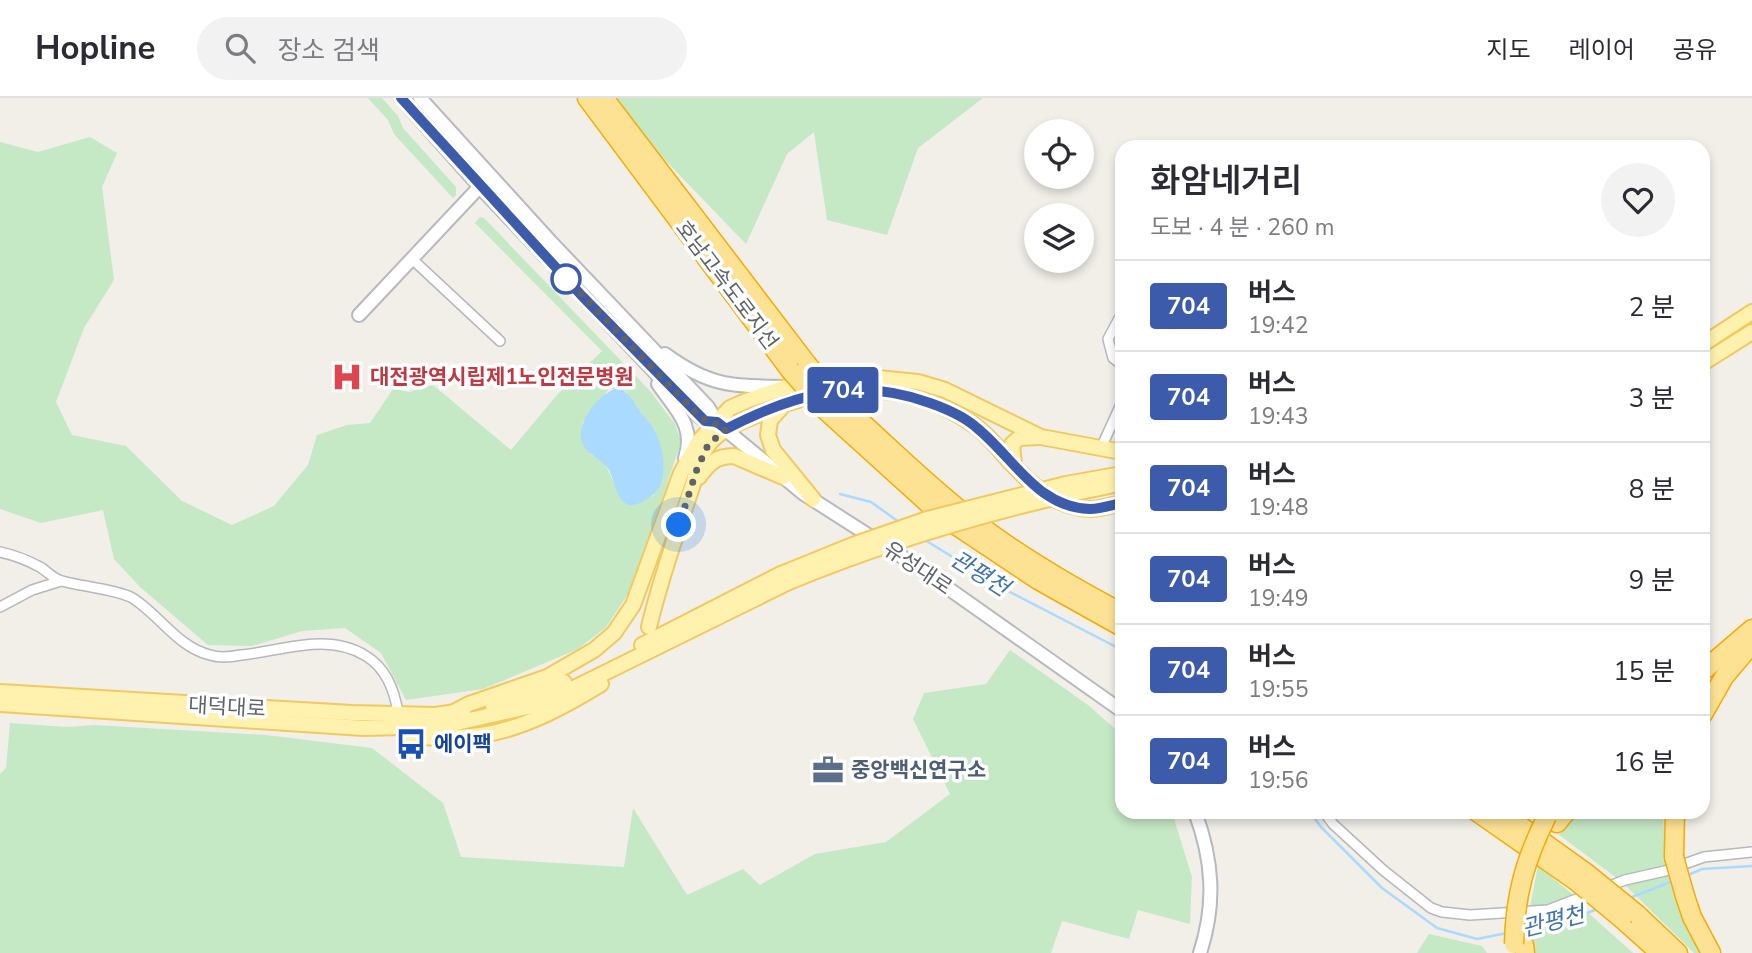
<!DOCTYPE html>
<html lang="ko">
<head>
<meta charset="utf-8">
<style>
	:root { --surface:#fff; --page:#f2f2f3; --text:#2b2b33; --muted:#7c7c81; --line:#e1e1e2 }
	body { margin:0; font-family:"Nunito Sans","Noto Sans KR",sans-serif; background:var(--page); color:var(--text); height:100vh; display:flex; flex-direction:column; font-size:26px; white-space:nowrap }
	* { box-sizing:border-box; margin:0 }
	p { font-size:23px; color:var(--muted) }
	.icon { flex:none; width:38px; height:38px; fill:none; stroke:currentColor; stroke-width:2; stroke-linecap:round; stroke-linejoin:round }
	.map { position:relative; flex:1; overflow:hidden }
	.side { position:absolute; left:1115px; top:42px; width:595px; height:679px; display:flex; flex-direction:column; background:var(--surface); border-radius:21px; box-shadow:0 4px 10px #0003 }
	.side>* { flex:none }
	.badge { padding:0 14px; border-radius:5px; font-size:24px; line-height:46px }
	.buttons { position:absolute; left:1024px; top:21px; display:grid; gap:14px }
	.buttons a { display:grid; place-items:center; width:70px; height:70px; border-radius:50%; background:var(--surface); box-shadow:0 4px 10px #0003; font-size:35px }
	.you { position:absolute; width:35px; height:35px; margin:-18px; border:5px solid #fff; border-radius:50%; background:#1a73e8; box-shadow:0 0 0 10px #1a73e833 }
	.map>.badge { position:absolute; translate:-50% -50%; box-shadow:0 0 0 4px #fff }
	.round { display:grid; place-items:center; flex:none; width:74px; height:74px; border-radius:37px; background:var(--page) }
	.headline { display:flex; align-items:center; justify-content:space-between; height:119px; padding:0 35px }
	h1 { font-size:33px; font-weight:600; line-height:52px }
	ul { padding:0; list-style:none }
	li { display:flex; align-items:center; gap:21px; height:91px; padding:0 35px; border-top:2px solid var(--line) }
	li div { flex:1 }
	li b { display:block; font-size:26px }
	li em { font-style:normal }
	li .badge { min-width:77px; font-weight:700; text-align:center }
	header { display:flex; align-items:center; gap:42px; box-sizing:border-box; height:98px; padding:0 35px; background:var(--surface); border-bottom:2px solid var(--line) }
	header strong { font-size:33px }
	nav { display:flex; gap:38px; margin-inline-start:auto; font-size:24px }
	.search { width:490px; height:63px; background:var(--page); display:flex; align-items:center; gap:18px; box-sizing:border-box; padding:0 24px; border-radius:38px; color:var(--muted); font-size:26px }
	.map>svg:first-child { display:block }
	.green { fill:#c5e8c5; fill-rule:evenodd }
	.water { fill:#aadaff }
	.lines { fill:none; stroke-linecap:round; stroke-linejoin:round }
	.stream { stroke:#aadaff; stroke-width:2.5 }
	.street-casing { stroke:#b5b8bc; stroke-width:12 }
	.secondary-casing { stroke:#b6babf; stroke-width:16 }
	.primary-casing { stroke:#f2c960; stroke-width:18 }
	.highway-casing { stroke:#f9ab00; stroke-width:21 }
	.street { stroke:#fff; stroke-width:9 }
	.secondary { stroke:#fff; stroke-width:12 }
	.primary { stroke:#fff2af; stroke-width:14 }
	.highway { stroke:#fde293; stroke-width:18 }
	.primary-bridge-casing { stroke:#f2c960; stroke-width:18; stroke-linecap:butt }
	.highway-bridge-casing { stroke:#f9ab00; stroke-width:21; stroke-linecap:butt }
	.primary-bridge { stroke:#fff2af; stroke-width:14 }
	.highway-bridge { stroke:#fde293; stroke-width:18 }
	.line-casing { stroke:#fff; stroke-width:16 }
	.line { stroke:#3d5bab; stroke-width:10 }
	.walk { stroke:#5f6368; stroke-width:7; stroke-dasharray:0 12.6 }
	.stop-dot { fill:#fff; stroke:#3d5bab; stroke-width:3.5 }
	.labels { text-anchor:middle; stroke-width:7; stroke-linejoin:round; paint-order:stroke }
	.street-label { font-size:21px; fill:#5f6368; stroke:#fff }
	.health-label { font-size:21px; font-weight:bold; fill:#be3a42; stroke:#fff; text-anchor:start }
	.transit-label { font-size:21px; font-weight:bold; fill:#164399; stroke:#fff; text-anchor:start }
	.service-label { font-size:21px; font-weight:bold; fill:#4e5e75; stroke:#fff; text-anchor:start }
	.water-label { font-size:23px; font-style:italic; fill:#4174aa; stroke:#fff }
</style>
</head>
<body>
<header>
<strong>Hopline</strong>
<div class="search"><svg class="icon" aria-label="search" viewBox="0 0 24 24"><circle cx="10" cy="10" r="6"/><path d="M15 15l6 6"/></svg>장소 검색</div>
<nav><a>지도</a><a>레이어</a><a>공유</a></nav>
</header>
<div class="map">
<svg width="1752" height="855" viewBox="0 0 1752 855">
	<rect width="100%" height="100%" fill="#f1efe8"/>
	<g class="green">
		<path d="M368,0H382L398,18L403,30L456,89V97L453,100L394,36L388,22Z"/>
		<path d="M614,0H983L918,50L887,137L827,122L814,34L787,56L746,146L639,35Z"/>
		<path d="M90,39L117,55L102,89L114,182L84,230L56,304L72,337L126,348L182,403L232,427L274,408L308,367L317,337L347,327L370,325L393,291L409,294L433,287L511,352L557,297L602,253L475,125L480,119L484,120L650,293L675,326L681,344L632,490L606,529L578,551L483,591L406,602L381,555L345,530L302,533L252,548L208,547L140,489L114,461L103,412L41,425L0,411V44L38,54ZM609,291L625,293L653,330L654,397L632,407L621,400L605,366L590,356L582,325Z"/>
		<path d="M1010,552L1088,607L1122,637V714H1172L1192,779L1190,826L1138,812L1129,841L1062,823L1051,855H0V676L6,670L10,625L67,629L94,627L266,637L372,650L443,705L461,759L624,769L633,710L687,797L743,771L760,787L815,756L886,744L950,696L913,621L924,595L986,586Z"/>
		<path d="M1574,714H1663C1664,769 1680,808 1705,855H1694L1622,784L1558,736Z"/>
		<path d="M1538,768L1576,799L1547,810L1530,809Z"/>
		<path d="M1576,804L1633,855H1530V817Z"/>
		<path d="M1429,836L1482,848L1487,855H1417Z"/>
	</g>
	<path class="water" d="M619,290C629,295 634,304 640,313C644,319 650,324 653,330C664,348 671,387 650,399C644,403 633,410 626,406C616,399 614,382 609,372C602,361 588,358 583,346C573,327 600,293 619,290Z"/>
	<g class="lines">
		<g class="stream">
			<path d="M840,396L871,404L899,424"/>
			<path d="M925,442L1006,492L1122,552"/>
			<path d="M1310,714L1321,729L1382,790L1437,830L1477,841L1507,835"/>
			<path d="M1686,778L1702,771L1752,768"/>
			<path d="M1627,801L1673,783"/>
			<path d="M1520,832L1575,819L1598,811"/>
		</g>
		<defs>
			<g id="street">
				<path d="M411,160L500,243"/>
				<path d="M1122,215L1108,241L1113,260L1122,267"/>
				<path d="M1100,352L1122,304"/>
				<path d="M0,454C14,457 27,462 40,469C47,473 53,481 62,483C79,488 121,492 134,501C160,518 178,549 210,557C219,560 231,559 241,557C283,553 327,534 366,558C387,571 395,593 398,616"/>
				<path d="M0,509L32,492L61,483"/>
				<path d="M1324,714L1333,726L1383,772L1431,810L1442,814L1470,817L1548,812L1592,795"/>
				<path d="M1605,790L1625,782L1665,773L1704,759L1752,754"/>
			</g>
			<g id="secondary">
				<path d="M401,0L479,88L665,285L699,318L705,323L717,324L708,309L551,144L420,0"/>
				<path d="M359,217L485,83"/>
				<path d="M665,256C709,288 730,288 783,289"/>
				<path d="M658,286C675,311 696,328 685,360"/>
				<path d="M726,332L804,396L918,469L1122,613"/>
				<path d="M1195,714C1213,762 1216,806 1200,855"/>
			</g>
			<g id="primary">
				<path d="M1703,246L1752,214"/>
				<path d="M1703,265L1752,234"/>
				<path d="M781,310L770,322L768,337L773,352L813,401"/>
				<path d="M1014,367L1012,346L1019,340L1039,339"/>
				<path d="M699,379C709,365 716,358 734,358L783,379"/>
				<path d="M1066,386L1122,376"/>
				<path d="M1071,396L1114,387"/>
				<path d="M649,529C660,482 676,437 691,392C696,378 699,359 708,347C719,332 740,324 757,317C830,285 905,279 974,327C985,335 995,346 1004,357C1027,383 1053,410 1091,411C1101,411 1112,407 1122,405"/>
				<path d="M642,547L781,476"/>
				<path d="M0,594L352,615L435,617L463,613"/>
				<path d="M0,606L363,630L443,628L532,608L574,590L789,484"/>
				<path d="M493,608L564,584"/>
				<path d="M454,614L469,606L547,579L594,552L614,535L633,507L681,375L698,344L730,310L746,303L786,289L848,277L918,284L945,292L1041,339L1122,354"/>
				<path d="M405,638C432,640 460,641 487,636C527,629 567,607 601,586"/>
			</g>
			<g id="highway">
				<path d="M587,0L790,272"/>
				<path d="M604,0L807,266"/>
				<path d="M841,306C879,339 915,375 954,407C1004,449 1063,484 1122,515"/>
				<path d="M825,312L942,418L1038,482L1122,529"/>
				<path d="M1703,573L1752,531"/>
				<path d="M1703,616L1724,579L1751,547"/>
				<path d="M1477,714L1576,783"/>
				<path d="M1501,714L1585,774"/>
				<path d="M1557,725L1566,714"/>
				<path d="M1674,759L1675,714"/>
				<path d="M1685,798L1692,819L1711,855"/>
				<path d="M1638,817L1678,855"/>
				<path d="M1622,821L1660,855"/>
				<path d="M1524,847L1525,855"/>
			</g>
		</defs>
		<use href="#street" class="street-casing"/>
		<use href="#secondary" class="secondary-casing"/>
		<use href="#primary" class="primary-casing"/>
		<use href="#highway" class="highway-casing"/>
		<use href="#street" class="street"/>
		<use href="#secondary" class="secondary"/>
		<use href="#primary" class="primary"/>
		<use href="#highway" class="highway"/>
		<defs>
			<g id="primary-bridge">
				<path d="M781,476L855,446L927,421L1066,386"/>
				<path d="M789,484C881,446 974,418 1071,396"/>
			</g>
			<g id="highway-bridge">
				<path d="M807,266L841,306"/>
				<path d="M790,272L825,312"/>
				<path d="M1674,759L1685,798"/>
				<path d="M1585,774L1638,817"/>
				<path d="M1576,783L1622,821"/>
				<path d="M1514,846C1515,797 1525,762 1547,718"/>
			</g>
		</defs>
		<use href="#primary-bridge" class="primary-bridge-casing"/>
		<use href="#highway-bridge" class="highway-bridge-casing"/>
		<use href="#primary-bridge" class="primary-bridge"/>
		<use href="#highway-bridge" class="highway-bridge"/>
	</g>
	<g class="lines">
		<defs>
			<path id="line" d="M401,0L582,198L705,323L717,324L726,331C794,296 857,278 930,305C947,311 964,318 977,330C1014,360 1038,410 1090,411C1101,411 1112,407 1122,405"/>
		</defs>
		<use href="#line" class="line-casing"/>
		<use href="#line" class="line"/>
		<path class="walk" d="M566,181L565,179L699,318C708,325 717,325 726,331L708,347L697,371L679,427"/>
	</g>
	<defs>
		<symbol id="hospital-bare" viewBox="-9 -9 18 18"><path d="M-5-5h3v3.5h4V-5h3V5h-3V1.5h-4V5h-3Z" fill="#e0444e" stroke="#fff" stroke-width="2.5" paint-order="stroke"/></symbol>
		<symbol id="bus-bare" viewBox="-9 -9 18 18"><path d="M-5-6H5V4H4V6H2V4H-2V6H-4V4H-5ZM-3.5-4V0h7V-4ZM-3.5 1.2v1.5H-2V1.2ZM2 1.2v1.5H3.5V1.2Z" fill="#1a4fb4" stroke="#fff" stroke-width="2.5" paint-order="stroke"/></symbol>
		<symbol id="office-bare" viewBox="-9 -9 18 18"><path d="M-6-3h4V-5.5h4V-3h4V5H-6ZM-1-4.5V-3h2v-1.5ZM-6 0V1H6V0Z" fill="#5c6f8a" stroke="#fff" stroke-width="2.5" paint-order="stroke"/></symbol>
	</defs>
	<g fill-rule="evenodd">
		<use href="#hospital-bare" x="325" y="257" width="44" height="44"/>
		<use href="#bus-bare" x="389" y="624" width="44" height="44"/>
		<use href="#office-bare" x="806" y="650" width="44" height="44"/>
	</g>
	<circle class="stop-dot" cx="566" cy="181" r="14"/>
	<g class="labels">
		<g class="street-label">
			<text transform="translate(727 187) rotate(53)" y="7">호남고속도로지선</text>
			<text transform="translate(918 470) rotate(34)" y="7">유성대로</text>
			<text transform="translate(227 609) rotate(3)" y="7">대덕대로</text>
		</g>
		<g class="health-label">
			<text x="370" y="286">대전광역시립제1노인전문병원</text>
		</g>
		<g class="transit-label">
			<text x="434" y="653">에이팩</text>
		</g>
		<g class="service-label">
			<text x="851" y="679">중앙백신연구소</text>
		</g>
		<g class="water-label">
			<text transform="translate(980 475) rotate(32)" y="8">관평천</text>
			<text transform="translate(1553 823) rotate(-14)" y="8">관평천</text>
		</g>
	</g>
</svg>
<div class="buttons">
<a><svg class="icon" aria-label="locate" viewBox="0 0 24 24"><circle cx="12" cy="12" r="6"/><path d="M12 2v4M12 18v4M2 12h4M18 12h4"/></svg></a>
<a><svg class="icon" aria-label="layers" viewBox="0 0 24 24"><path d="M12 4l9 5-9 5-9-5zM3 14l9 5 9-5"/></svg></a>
</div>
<div class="you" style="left:679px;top:427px"></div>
<b class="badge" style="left:843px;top:292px;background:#3d5bab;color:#fff">704</b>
<section class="side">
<div class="headline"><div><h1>화암네거리</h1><p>도보 · 4 분 · 260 m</p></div><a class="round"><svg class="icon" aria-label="heart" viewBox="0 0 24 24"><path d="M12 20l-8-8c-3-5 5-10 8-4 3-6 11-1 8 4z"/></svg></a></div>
<ul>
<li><span class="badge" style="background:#3d5bab;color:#fff">704</span><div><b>버스</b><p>19:42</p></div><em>2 분</em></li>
<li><span class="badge" style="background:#3d5bab;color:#fff">704</span><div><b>버스</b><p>19:43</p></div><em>3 분</em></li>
<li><span class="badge" style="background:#3d5bab;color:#fff">704</span><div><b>버스</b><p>19:48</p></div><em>8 분</em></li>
<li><span class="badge" style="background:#3d5bab;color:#fff">704</span><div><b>버스</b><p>19:49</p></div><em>9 분</em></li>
<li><span class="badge" style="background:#3d5bab;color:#fff">704</span><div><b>버스</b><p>19:55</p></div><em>15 분</em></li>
<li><span class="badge" style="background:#3d5bab;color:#fff">704</span><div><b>버스</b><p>19:56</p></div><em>16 분</em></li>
</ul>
</section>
</div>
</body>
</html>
